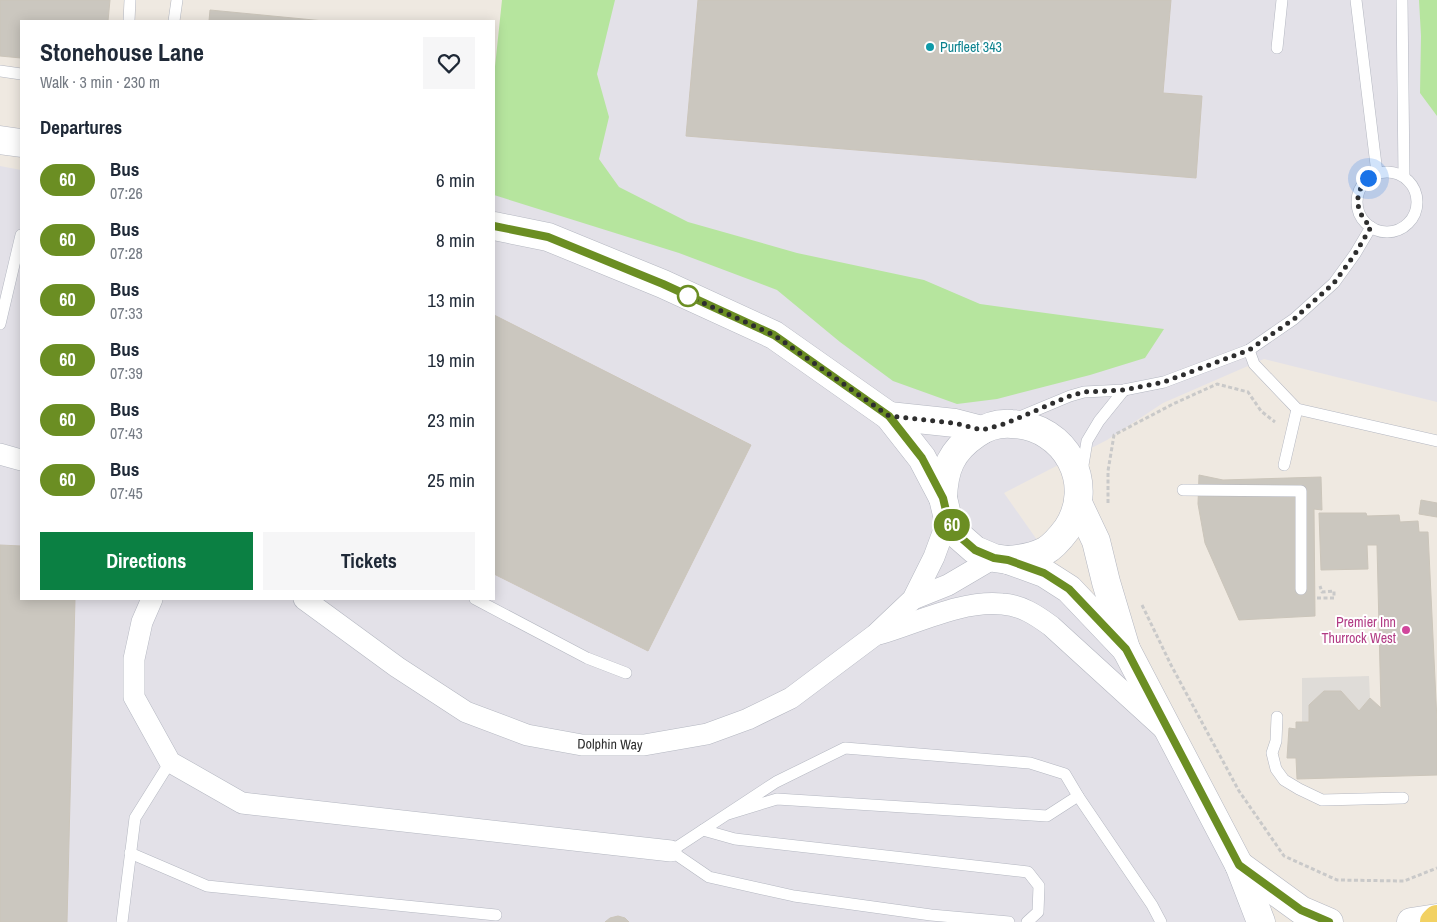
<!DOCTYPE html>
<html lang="en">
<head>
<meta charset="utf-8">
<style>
	:root { --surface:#fff; --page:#f6f6f7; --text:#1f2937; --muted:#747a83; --accent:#0b8043 }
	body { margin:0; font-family:"Archivo Narrow",sans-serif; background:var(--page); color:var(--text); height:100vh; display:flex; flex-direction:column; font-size:19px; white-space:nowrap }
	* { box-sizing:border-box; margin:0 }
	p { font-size:16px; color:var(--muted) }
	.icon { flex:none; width:28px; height:28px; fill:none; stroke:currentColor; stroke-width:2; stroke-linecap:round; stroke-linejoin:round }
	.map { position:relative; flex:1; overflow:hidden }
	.sheet { position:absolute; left:20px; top:20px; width:475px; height:580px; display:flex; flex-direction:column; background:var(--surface); border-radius:0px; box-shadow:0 2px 12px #0003 }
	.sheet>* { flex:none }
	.badge { padding:0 10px; border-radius:16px; font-size:18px; line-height:32px }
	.you { position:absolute; width:25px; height:25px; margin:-12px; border:4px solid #fff; border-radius:50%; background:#1a73e8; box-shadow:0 0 0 8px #1a73e833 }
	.map>.badge { position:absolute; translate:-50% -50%; box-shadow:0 0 0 2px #fff }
	h2 { padding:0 20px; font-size:19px; line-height:45px }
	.round { display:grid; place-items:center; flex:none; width:52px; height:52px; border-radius:0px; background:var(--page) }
	.headline { display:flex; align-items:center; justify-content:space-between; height:85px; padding:0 20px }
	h1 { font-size:24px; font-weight:700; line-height:38px }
	.cta { display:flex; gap:10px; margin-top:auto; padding:10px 20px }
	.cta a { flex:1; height:58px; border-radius:0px; background:var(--accent); color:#fff; font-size:20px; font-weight:700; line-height:58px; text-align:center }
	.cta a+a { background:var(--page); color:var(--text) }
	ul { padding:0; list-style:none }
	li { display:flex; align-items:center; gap:15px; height:60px; padding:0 20px }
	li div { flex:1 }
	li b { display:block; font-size:19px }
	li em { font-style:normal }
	li .badge { min-width:55px; font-weight:700; text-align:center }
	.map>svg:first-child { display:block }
	.industrial { fill:#e3e1e8 }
	.green { fill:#b6e59e }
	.plaza { fill:#dfdcd8 }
	.building { fill:#cbc7bf; stroke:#cbc5ba }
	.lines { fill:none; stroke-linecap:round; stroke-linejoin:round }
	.lane-casing { stroke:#b4b7c1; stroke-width:12 }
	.street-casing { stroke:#b4b7c1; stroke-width:22 }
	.secondary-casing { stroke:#b4b7c1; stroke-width:29 }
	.primary-casing { stroke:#c9c9c9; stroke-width:29 }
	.path { stroke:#c9c9c9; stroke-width:3; stroke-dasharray:4 2.5; stroke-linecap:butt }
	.lane { stroke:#fff; stroke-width:11 }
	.street { stroke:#fff; stroke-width:21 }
	.secondary { stroke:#fff; stroke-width:28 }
	.primary { stroke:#f2d163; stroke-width:28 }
	.line-casing { stroke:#fff; stroke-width:11 }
	.line { stroke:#6b8e23; stroke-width:8 }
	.walk { stroke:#2e2e2e; stroke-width:5; stroke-dasharray:0 9 }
	.culture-dot { fill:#0f9aa8; stroke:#fff; stroke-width:2 }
	.stop-dot { fill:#fff; stroke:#6b8e23; stroke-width:2.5 }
	.hotel-dot { fill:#d1479c; stroke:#fff; stroke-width:2 }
	.labels { text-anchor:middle; stroke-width:4; stroke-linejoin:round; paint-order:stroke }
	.culture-label { font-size:14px; fill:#0d838f; stroke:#fff; text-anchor:start }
	.hotel-label { font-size:14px; fill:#b23c85; stroke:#fff; text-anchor:end }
	.street-label { font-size:14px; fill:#2e2e2e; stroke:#fff }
</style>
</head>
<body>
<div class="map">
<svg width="1437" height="922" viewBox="0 0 1437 922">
	<rect width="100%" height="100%" fill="#efe9e1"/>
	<path class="industrial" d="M524,0H1437V402L1264,359L1163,403L1107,440L1004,493L1122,661L1275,922H0V166L21,170V599H494V111Z"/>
	<g class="green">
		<path d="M502,0H615L597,74L609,117L599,159L619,187L688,222L797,253L924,280L980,304L1164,329L1145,358L1090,375L997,399L957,404L893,381L840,342L777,290L679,253L494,195V76Z"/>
		<path d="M1419,0H1437V116L1420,93L1421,36Z"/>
	</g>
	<path class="plaza" d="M1369,676L1370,698L1359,711L1341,691H1324L1309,705V722H1302V678Z"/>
	<g class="building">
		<path d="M0,0H110L108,21H21V58L0,56Z"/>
		<path d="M698,0H1171L1163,93L1202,96L1196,178L686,136Z"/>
		<path d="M210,10L324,21H209Z"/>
		<path d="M494,315L751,445L648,651L494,574Z"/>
		<path d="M1199,475L1223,480L1321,477L1322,510L1314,509L1315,616L1239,620L1205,543L1198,504Z"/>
		<path d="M1421,500L1437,503V517L1419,514Z"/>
		<path d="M1319,513H1366L1367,516L1399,515L1400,522L1418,521L1419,532H1428L1437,721V775L1297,779L1296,758H1287L1289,728L1296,729V722H1309V705L1324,691H1341L1359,711L1370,698L1381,708L1377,545H1367L1368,569L1321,570Z"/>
		<path d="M0,545L21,546V599H75L67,922H0Z"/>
		<path d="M618,916L625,918L629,922H605L610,918Z"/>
	</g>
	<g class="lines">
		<defs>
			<g id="lane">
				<path d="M1356,0L1377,173"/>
				<path d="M1402,0L1404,176"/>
				<path d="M129,21L130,0"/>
				<path d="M174,21L177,0"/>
				<path d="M1277,48L1282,0"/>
				<path d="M0,71L21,74"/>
				<circle cx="1387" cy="202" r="30"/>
				<path d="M0,324L21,235"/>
				<path d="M1249,350L1254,364L1297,409L1437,441"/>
				<path d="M1015,419L1070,396L1084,392L1124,390L1164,382L1249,350L1294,319L1334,283L1355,254L1371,227"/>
				<path d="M1284,465L1297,409"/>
				<path d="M1082,471L1087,441L1099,421L1124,390"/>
				<path d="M1183,490L1301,491V589"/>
				<path d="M475,599L587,658L626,673"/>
				<path d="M1277,717L1276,741L1272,753L1276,769L1284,780L1299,789L1322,800L1403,798"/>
				<path d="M1078,796L1152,905L1161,922"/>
				<path d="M728,814L777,799L1047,816L1078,796L1065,774L1030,763L845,748L776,782L671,851L709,877L794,896L931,915L1009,922"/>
				<path d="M703,830L735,839L1028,872L1039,886L1038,912L1027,922"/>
				<path d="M130,853L207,886L496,915"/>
				<path d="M122,922L135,818L170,762"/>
			</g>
			<g id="street">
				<path d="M0,454L21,460"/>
				<path d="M152,599L142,622L134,659V697L170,762L242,803L671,851"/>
				<path d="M304,599L397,667L466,712L527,735L582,745H644L707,734L748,719L791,698L875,635L913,599L934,557L948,519"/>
				<path d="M913,599L948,585L994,558"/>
				<path d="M879,634C917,623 962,600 1002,604C1021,605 1036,615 1051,626L1164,729"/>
			</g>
			<g id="secondary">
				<path d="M0,140L21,143"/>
				<path d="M494,226L548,237L663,284L774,335L889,416L922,458L943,498L948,519L959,536L975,550L994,558L1008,560L1044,573L1069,589L1126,649"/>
				<path d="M889,416L955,423L982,430"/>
				<path d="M943,498C944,469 951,451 976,434C987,426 999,423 1012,424C1066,426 1097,484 1067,529C1061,537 1054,546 1045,551C1033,557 1021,559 1008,560"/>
				<path d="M1078,503L1096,541L1106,582L1126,649L1239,865L1261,922"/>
				<path d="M1239,865L1301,910L1329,922"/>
				<path d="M1411,922L1437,918"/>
			</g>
			<path id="primary" d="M1434,922L1437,919"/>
		</defs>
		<use href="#lane" class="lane-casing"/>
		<use href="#street" class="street-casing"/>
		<use href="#secondary" class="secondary-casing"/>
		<use href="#primary" class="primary-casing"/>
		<g class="path">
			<path d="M1108,503V471L1114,435L1173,404L1217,384L1248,392L1261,411L1275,422"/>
			<path d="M1317,598H1334V591L1322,592L1320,586"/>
			<path d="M1142,605L1171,665L1239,791L1284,856L1337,880L1404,881L1437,868"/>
		</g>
		<use href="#lane" class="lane"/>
		<use href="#street" class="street"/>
		<use href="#secondary" class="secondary"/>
		<use href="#primary" class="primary"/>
	</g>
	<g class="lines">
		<defs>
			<path id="line" d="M494,226L548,237L663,284L774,335L889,416L922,458L943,498L948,519L959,536L975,550L994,558L1008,560L1044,573L1069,589L1126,649L1239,865L1301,910L1329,922"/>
		</defs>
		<use href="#line" class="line-casing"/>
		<use href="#line" class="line"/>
		<path class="walk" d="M688,296L774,335L889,416L954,423L982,430L1004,424L1070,396L1084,392L1124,390L1164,382L1249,350L1294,319L1334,283L1355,254L1371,227C1355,212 1353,194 1368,178"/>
	</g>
	<circle class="culture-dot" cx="930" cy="47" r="5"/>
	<circle class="stop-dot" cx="688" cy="296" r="10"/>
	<circle class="hotel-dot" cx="1406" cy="630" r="5"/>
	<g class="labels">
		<g class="culture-label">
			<text x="940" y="52">Purfleet 343</text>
		</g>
		<g class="hotel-label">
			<text x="1396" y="627">Premier Inn<tspan x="1396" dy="16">Thurrock West</tspan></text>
		</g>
		<g class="street-label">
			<text transform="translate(610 744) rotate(1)" y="5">Dolphin Way</text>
		</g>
	</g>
</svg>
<div class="you" style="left:1368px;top:178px"></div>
<b class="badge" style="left:952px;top:525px;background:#6b8e23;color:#fff">60</b>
<section class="sheet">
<div class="headline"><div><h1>Stonehouse Lane</h1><p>Walk · 3 min · 230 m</p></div><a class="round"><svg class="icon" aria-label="heart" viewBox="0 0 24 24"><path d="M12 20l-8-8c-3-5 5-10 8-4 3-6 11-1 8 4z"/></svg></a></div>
<h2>Departures</h2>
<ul>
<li><span class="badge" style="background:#6b8e23;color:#fff">60</span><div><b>Bus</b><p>07:26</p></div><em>6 min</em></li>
<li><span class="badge" style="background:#6b8e23;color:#fff">60</span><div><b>Bus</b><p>07:28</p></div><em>8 min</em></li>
<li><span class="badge" style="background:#6b8e23;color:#fff">60</span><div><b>Bus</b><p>07:33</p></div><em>13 min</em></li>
<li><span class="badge" style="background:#6b8e23;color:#fff">60</span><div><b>Bus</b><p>07:39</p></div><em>19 min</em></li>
<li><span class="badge" style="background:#6b8e23;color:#fff">60</span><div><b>Bus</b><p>07:43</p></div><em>23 min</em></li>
<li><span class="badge" style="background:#6b8e23;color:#fff">60</span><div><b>Bus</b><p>07:45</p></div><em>25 min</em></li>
</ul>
<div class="cta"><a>Directions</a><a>Tickets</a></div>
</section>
</div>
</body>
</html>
